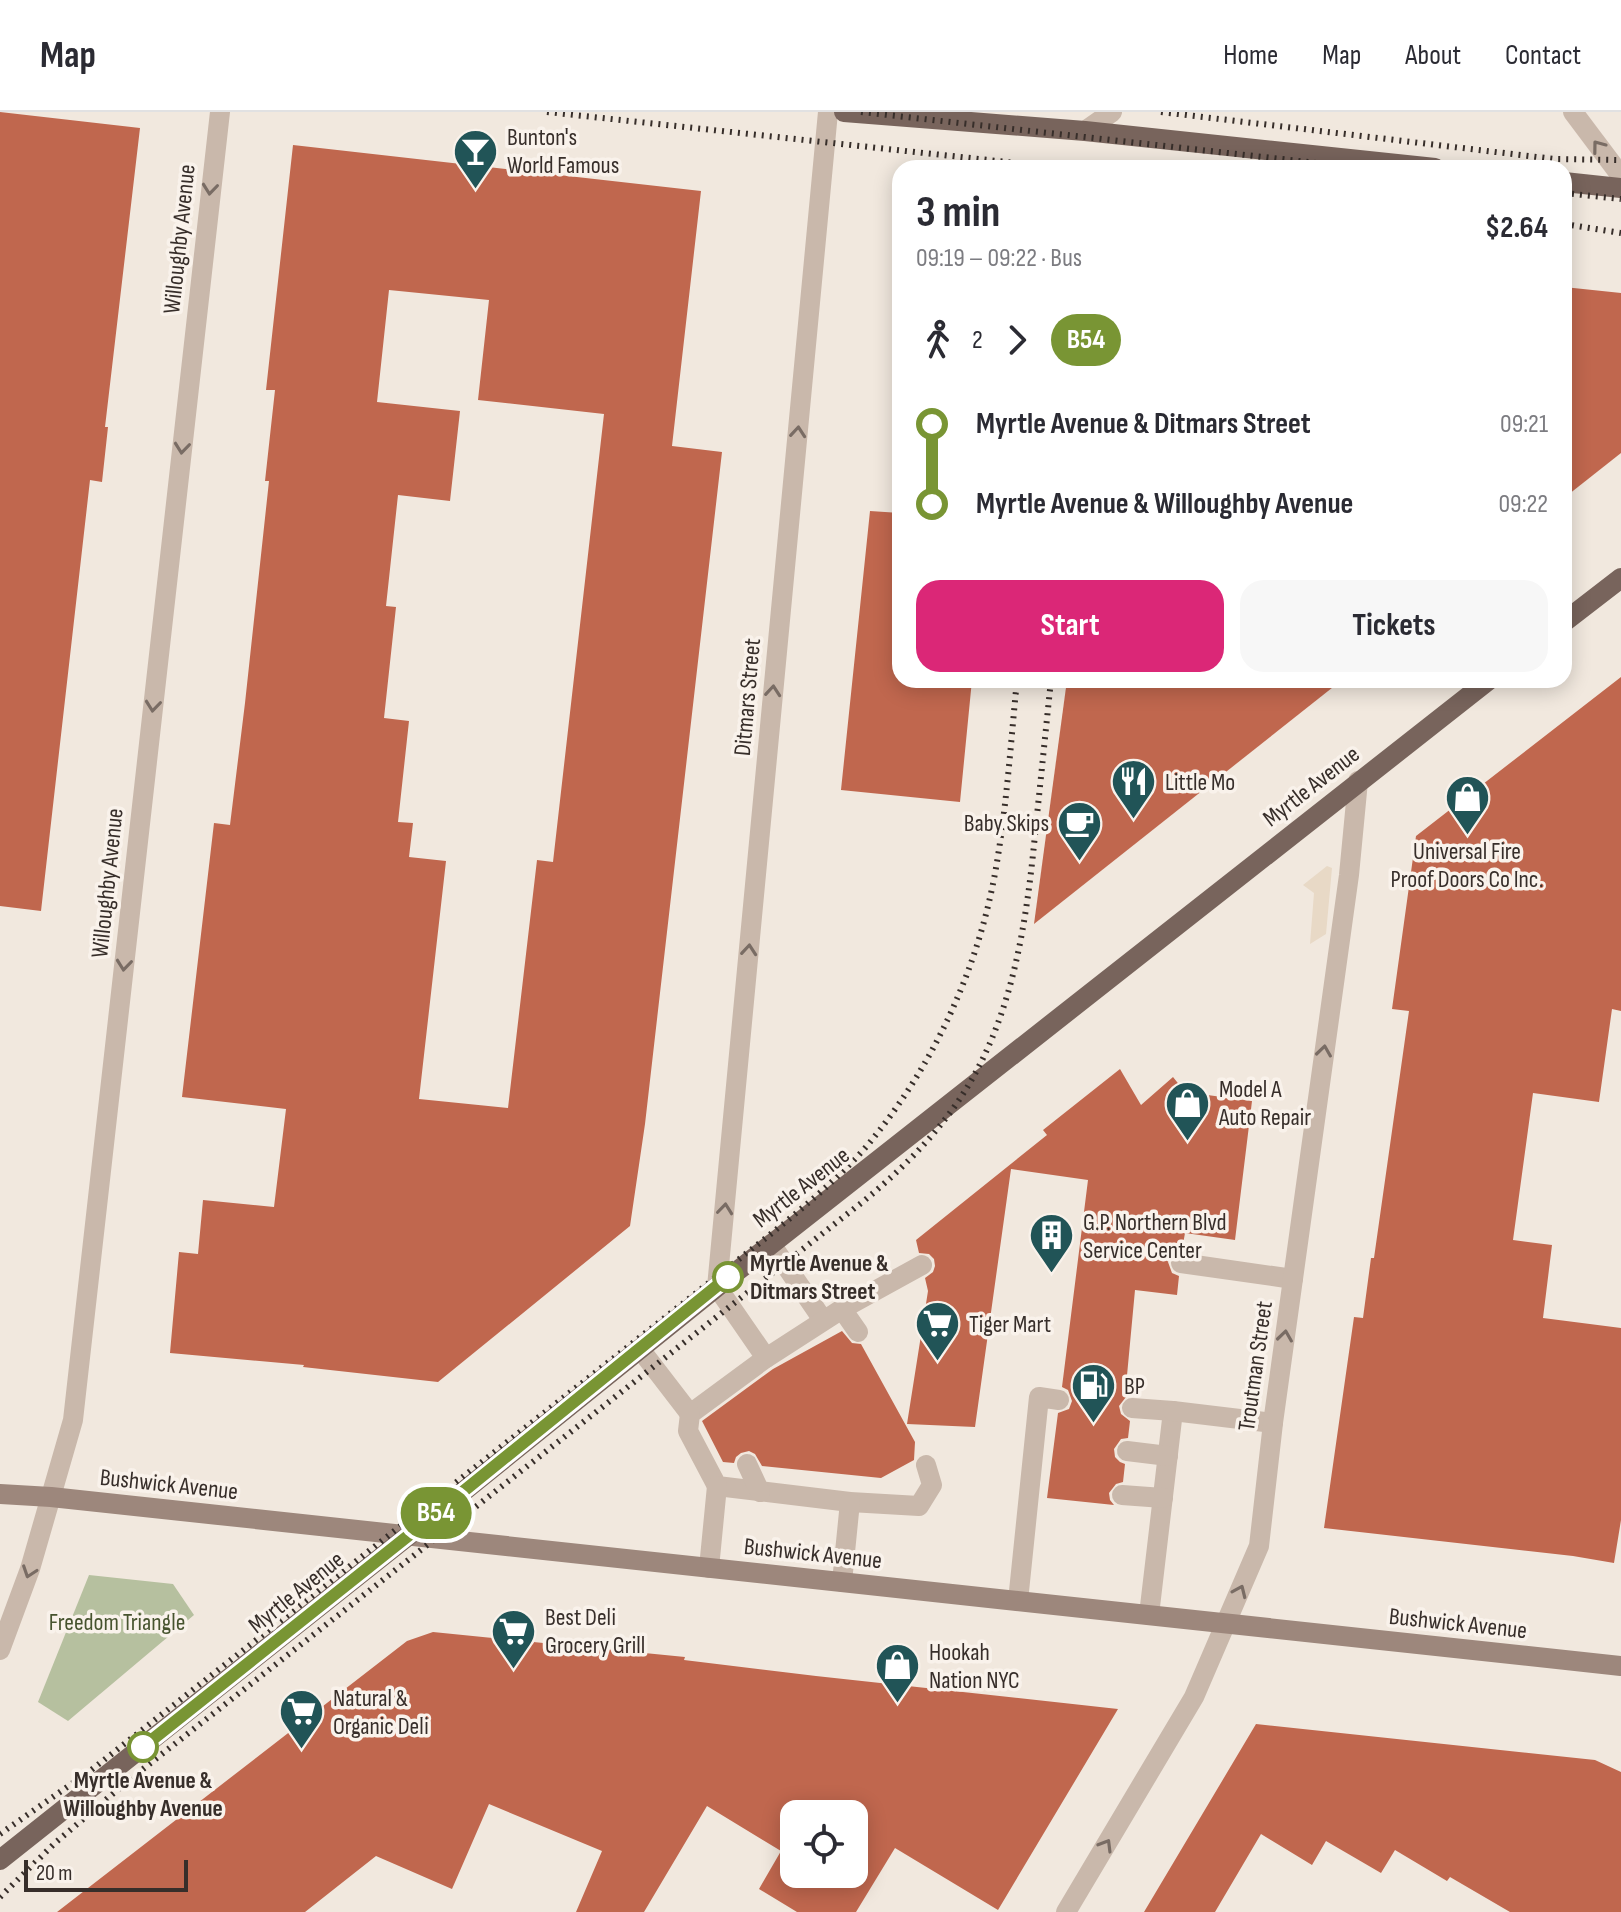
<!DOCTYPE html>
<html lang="en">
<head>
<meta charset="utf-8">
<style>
	:root { --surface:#fff; --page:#f7f7f7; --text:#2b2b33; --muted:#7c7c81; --line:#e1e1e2; --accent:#db2777 }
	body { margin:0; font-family:"Sofia Sans Condensed",sans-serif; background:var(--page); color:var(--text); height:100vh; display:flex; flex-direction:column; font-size:30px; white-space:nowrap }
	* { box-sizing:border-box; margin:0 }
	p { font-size:26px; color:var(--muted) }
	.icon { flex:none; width:44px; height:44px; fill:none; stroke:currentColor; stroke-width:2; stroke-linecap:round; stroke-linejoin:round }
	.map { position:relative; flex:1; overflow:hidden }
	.side { position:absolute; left:892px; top:48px; width:680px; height:528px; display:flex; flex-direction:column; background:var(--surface); border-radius:24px; box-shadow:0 4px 20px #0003 }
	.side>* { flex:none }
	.badge { padding:0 16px; border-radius:26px; font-size:28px; line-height:52px }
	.tools { position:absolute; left:780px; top:1688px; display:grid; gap:16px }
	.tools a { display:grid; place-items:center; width:88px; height:88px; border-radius:16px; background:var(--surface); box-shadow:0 4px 20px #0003; font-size:40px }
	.scale { position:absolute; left:24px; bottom:20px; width:164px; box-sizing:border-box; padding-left:8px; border:4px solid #372e2a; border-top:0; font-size:22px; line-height:28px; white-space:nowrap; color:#372e2a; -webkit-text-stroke:6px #f9f2eb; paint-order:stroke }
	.map>.badge { position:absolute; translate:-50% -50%; box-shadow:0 0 0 4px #fff }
	.legs { display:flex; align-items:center; gap:12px; height:88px; padding:0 24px; font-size:26px }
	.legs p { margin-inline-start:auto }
	.summary { display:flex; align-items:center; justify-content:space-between; height:136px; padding:0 24px }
	h1 { font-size:44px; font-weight:700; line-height:60px }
	.primary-button { display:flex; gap:16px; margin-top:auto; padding:16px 24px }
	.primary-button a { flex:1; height:92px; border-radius:24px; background:var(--accent); color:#fff; font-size:32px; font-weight:700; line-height:92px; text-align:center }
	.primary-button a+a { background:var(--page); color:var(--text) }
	ul { padding:0 24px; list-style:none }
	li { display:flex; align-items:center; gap:28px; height:80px; font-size:30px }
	li i { display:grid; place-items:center; width:12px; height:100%; margin:0 10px; background:currentColor }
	li i::after { content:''; width:20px; height:20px; margin:-10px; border:6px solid; border-radius:50%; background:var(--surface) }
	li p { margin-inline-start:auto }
	li:first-child i { background:linear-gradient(#0000 50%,currentColor 0) }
	li:last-child i { background:linear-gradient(currentColor 50%,#0000 0) }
	header { display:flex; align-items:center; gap:48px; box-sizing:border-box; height:112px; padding:0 40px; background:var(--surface); border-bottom:2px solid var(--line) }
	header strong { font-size:38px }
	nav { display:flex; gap:44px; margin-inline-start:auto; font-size:28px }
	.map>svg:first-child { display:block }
	.green { fill:#b6c09f }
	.plaza { fill:#e8d9c6 }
	.building { fill:#c0674e; fill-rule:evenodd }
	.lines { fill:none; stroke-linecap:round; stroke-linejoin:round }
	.lane { stroke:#c9b8ab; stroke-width:20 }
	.street { stroke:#c9b8ab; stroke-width:20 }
	.secondary { stroke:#9d877c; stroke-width:20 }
	.primary { stroke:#78645c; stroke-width:20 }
	.rail { stroke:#372e2a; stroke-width:6; stroke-dasharray:2 6; stroke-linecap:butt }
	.oneway { stroke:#796c64 }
	.line-1-casing { stroke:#fff; stroke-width:18 }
	.line-1 { stroke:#799534; stroke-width:12 }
	.stop-1-dot { fill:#fff; stroke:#799534; stroke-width:4 }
	.labels { text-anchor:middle; stroke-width:7; stroke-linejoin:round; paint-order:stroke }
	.poi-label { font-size:24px; fill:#372e2a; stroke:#f9f2eb; text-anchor:start }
	.street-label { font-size:24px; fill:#372e2a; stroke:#f9f2eb }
	.stop-label { font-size:24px; font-weight:bold; fill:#372e2a; stroke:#f9f2eb; text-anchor:start }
	.park-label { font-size:24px; fill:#47542f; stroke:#f9f2eb }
</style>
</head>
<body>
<header>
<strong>Map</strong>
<nav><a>Home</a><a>Map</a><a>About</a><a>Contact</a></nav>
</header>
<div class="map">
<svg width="1621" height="1800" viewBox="0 0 1621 1800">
	<rect width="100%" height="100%" fill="#f1e8de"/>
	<path class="green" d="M89,1463L173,1472L194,1503L68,1609L38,1590Z"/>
	<path class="plaza" d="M1327,754L1332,756L1326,822L1310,832L1314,781L1303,773Z"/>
	<g class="building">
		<path d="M0,0L140,16L105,315H108L102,370L90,368L41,799L0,794Z"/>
		<path d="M293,33L701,79L672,334L722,340L645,1012L630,1114L438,1270L303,1255L304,1253L170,1241L179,1140L198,1142L203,1088L274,1095L286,997L182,985L214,711L230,713L245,591L269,369H265L275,278H266ZM389,178L489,188L478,288L604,302L553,750L537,748L508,996L419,987L446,749L409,745L413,711L398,710L409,609L384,606L396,495L386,494L398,383L450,389L460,299L377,290Z"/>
		<path d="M1564,175L1621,181V341L1564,386Z"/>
		<path d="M870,399L900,401V568H972L960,690L841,678Z"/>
		<path d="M1621,565V899L1612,897L1599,990L1533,981L1513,1128L1552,1133L1543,1206L1621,1216V1408L1614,1451L1573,1444L1324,1416L1354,1205L1363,1206L1371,1146H1374L1409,899L1392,897L1416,724Z"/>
		<path d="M1067,568H1342L1034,812Z"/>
		<path d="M1120,957L1141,993L1173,965L1185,980L1252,989L1235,1128L1185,1121L1182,1138L1177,1139L1171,1142L1168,1150L1172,1161L1179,1164L1177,1183L1135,1178L1126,1274H1134L1133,1283L1126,1285L1119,1294L1121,1302L1130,1309L1128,1326L1121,1327L1114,1337L1115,1345L1120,1350L1125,1352L1123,1370L1116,1372L1109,1381L1110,1388L1114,1393L1047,1386L1058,1301L1069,1297L1072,1289L1068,1278L1062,1275L1088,1068L1011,1057L975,1315L907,1312L928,1179L925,1166L933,1160L935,1154L934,1147L929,1142L919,1141L916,1128L1047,1023L1043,1018Z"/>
		<path d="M842,1219L852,1231L861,1232L915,1330L914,1348L881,1366L762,1354L755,1342L749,1339L741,1341L736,1345L734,1351L723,1350L702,1309L773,1257Z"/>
		<path d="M433,1520L685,1545L684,1548L816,1564L1118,1597L998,1798L895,1736L856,1800H797L759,1777L781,1739L707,1694L644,1800H576L602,1739L489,1692L452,1777L376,1744L305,1800H57L407,1529ZM794,1702H854V1762H794Z"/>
		<path d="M1256,1612L1595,1648L1621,1660V1800H1510L1450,1765L1447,1769L1395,1738L1381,1761L1326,1729L1312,1753L1261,1722L1215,1800H1144Z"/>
	</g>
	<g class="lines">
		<g class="lane">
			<path d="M771,1132L823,1208"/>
			<path d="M1181,1151L1293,1167"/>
			<path d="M717,1175L766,1246"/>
			<path d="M842,1197L922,1153"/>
			<path d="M858,1220L842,1197L766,1246L690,1302L688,1319L717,1374L850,1390L919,1394L932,1373L926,1353"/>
			<path d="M640,1237L690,1302"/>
			<path d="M1132,1296L1173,1299L1149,1503"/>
			<path d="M1173,1299L1273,1311"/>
			<path d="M1127,1339L1168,1344"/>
			<path d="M747,1352L760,1380"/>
			<path d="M1122,1383L1163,1386"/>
			<path d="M709,1456L717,1374"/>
			<path d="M842,1470L850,1390"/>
			<path d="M1018,1489L1039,1285L1059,1288"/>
		</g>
		<g class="street">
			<path d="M1573,0L1621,64"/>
			<path d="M1085,19L1112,0"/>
			<path d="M717,1175L828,0"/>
			<path d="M0,1538L30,1457L73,1308L220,0"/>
			<path d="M1066,1800L1194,1585L1259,1434L1273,1311L1349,763L1358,669"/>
		</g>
		<path class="secondary" d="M0,1382L51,1385L1621,1554"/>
		<g class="primary">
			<path d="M844,0L1085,19L1435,56"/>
			<path d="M1564,70L1621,76"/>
			<path d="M1564,510L1621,466"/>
			<path d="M0,1748L408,1424L717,1175L1489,568"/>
		</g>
		<g class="rail">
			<path d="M547,0L1062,56"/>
			<path d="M861,0L1362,56"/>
			<path d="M1161,0L1554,47L1621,48"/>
			<path d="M1564,81L1621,87"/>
			<path d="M1564,112L1621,121"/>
			<path d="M0,1722L90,1659L762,1129C798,1100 835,1070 866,1035C934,954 980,854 997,750C1007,690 1011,628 1017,568"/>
			<path d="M0,1785L55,1731L129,1668L865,1088C895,1063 923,1036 946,1006C1012,921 1026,816 1036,713C1041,665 1046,616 1051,568"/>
		</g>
	</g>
	<defs><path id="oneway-chevron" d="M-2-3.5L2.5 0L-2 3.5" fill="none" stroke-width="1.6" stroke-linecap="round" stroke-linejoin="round" transform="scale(2)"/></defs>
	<g class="oneway">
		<use href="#oneway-chevron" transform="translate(1598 34) rotate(-127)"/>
		<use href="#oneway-chevron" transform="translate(210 77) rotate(96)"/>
		<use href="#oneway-chevron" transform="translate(798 320) rotate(-85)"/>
		<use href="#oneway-chevron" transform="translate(182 336) rotate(96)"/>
		<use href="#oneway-chevron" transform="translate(773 579) rotate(-85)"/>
		<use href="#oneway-chevron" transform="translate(153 594) rotate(96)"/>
		<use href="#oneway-chevron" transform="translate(749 838) rotate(-85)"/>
		<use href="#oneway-chevron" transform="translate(124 853) rotate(96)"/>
		<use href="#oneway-chevron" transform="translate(1324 939) rotate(-82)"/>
		<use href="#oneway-chevron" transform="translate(725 1097) rotate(-84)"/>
		<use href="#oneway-chevron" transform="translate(1285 1224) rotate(-82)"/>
		<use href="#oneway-chevron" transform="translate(29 1460) rotate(109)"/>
		<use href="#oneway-chevron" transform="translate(1240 1479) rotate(-66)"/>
		<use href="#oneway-chevron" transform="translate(1106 1733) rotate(-59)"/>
	</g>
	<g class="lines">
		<defs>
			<path id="line-1" d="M143,1635L428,1408L728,1165"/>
		</defs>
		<use href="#line-1" class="line-1-casing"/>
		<use href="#line-1" class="line-1"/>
	</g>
	<defs>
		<symbol id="bar-pin" viewBox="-11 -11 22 30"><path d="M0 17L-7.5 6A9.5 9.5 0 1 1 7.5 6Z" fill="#215457" stroke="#f9f2eb"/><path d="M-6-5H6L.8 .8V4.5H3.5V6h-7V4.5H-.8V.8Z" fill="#fff"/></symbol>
		<symbol id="restaurant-pin" viewBox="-11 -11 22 30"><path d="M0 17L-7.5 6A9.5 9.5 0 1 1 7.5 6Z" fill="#215457" stroke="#f9f2eb"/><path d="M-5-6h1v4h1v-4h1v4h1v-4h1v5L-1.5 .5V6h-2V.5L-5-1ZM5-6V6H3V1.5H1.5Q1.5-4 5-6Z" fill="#fff"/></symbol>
		<symbol id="shop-pin" viewBox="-11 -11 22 30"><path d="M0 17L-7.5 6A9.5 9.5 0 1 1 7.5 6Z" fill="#215457" stroke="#f9f2eb"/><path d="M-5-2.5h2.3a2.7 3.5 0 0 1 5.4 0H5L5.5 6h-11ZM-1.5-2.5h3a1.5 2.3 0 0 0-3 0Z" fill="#fff"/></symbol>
		<symbol id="cafe-pin" viewBox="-11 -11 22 30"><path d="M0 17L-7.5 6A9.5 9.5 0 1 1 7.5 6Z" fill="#215457" stroke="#f9f2eb"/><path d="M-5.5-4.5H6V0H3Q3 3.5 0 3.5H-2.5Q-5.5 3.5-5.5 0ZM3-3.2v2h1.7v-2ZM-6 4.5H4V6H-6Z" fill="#fff"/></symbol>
		<symbol id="building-pin" viewBox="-11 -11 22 30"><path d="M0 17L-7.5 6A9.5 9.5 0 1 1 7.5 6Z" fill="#215457" stroke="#f9f2eb"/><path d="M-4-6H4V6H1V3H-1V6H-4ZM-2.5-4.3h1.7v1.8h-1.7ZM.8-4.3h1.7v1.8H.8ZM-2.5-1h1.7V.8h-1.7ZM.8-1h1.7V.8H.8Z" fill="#fff"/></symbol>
		<symbol id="supermarket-pin" viewBox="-11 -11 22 30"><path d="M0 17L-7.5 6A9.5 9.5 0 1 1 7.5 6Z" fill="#215457" stroke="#f9f2eb"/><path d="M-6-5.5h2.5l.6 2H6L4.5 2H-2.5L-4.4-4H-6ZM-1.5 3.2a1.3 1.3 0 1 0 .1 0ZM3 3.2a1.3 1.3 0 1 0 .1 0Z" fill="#fff"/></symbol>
		<symbol id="fuel-pin" viewBox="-11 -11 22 30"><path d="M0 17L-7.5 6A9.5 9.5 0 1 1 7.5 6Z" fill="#215457" stroke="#f9f2eb"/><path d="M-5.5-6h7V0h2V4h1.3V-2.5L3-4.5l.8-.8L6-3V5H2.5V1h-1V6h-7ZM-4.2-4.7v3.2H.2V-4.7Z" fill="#fff"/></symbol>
	</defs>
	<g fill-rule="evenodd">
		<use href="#bar-pin" x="450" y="14" width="51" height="69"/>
		<use href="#restaurant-pin" x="1108" y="644" width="51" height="69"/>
		<use href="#shop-pin" x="1442" y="660" width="51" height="69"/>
		<use href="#cafe-pin" x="1054" y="686" width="51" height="69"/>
		<use href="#shop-pin" x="1162" y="966" width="51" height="69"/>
		<use href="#building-pin" x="1026" y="1098" width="51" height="69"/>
		<use href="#supermarket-pin" x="912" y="1186" width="51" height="69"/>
		<use href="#fuel-pin" x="1068" y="1248" width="51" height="69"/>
		<use href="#supermarket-pin" x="488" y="1494" width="51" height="69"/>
		<use href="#shop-pin" x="872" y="1528" width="51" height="69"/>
		<use href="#supermarket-pin" x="276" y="1574" width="51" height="69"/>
	</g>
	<g class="stop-1-dot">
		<circle cx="728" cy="1165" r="14"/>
		<circle cx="143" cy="1635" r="14"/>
	</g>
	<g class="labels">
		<g class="poi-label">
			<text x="507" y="33">Bunton's<tspan x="507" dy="28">World Famous</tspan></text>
			<text x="1165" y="678">Little Mo</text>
			<text x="1049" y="719" text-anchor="end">Baby Skips</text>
			<text x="1467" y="747" text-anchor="middle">Universal Fire<tspan x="1467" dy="28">Proof Doors Co Inc.</tspan></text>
			<text x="1219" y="985">Model A<tspan x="1219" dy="28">Auto Repair</tspan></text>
			<text x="1083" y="1118">G.P. Northern Blvd<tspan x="1083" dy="28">Service Center</tspan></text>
			<text x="969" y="1220">Tiger Mart</text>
			<text x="1124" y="1282">BP</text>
			<text x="545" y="1513">Best Deli<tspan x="545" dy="28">Grocery Grill</tspan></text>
			<text x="929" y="1548">Hookah<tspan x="929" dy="28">Nation NYC</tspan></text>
			<text x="333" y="1594">Natural &amp;<tspan x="333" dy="28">Organic Deli</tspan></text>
		</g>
		<g class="street-label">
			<text transform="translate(179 127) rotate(-84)" y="8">Willoughby Avenue</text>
			<text transform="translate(747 585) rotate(-85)" y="8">Ditmars Street</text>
			<text transform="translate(1311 674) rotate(-38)" y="8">Myrtle Avenue</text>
			<text transform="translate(107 771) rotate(-84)" y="8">Willoughby Avenue</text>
			<text transform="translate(801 1075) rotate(-38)" y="8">Myrtle Avenue</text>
			<text transform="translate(1255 1254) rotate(-82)" y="8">Troutman Street</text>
			<text transform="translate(169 1372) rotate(6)" y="8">Bushwick Avenue</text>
			<text transform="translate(813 1441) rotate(6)" y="8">Bushwick Avenue</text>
			<text transform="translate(296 1480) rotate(-39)" y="8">Myrtle Avenue</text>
			<text transform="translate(1458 1511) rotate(6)" y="8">Bushwick Avenue</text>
		</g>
		<g class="stop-label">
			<text x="750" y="1159">Myrtle Avenue &amp;<tspan x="750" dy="28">Ditmars Street</tspan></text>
			<text x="143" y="1676" text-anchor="middle">Myrtle Avenue &amp;<tspan x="143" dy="28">Willoughby Avenue</tspan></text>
		</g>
		<g class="park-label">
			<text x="117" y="1518">Freedom Triangle</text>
		</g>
	</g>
</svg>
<div class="tools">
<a><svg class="icon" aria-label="locate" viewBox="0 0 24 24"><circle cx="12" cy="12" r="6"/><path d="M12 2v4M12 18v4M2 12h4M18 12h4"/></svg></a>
</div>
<div class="scale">20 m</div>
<b class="badge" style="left:436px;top:1401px;background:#799534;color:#fff">B54</b>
<section class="side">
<div class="summary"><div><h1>3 min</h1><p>09:19 – 09:22 · Bus</p></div><b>$2.64</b></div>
<div class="legs"><svg class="icon" aria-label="walk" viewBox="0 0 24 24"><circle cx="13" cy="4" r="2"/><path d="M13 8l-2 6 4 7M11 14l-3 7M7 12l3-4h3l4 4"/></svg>2<svg class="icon" aria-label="forward" viewBox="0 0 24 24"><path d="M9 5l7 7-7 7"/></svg><b class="badge" style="background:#799534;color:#fff">B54</b></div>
<ul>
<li><i style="color:#799534"></i><b>Myrtle Avenue &amp; Ditmars Street</b><p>09:21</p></li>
<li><i style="color:#799534"></i><b>Myrtle Avenue &amp; Willoughby Avenue</b><p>09:22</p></li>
</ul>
<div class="primary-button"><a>Start</a><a>Tickets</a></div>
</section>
</div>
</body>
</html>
